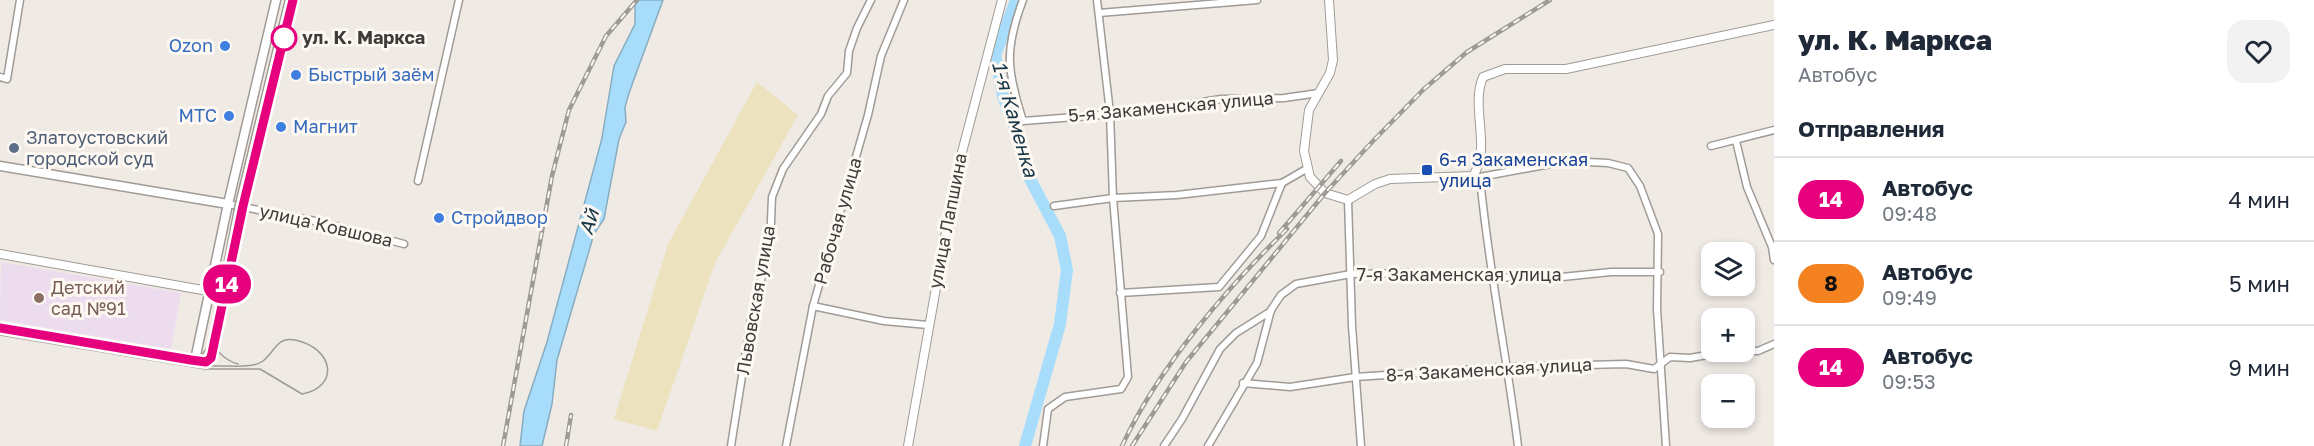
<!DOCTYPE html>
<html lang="ru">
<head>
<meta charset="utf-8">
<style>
	:root { --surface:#fff; --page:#f2f2f3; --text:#1f2937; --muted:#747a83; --line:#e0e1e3 }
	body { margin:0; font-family:"Golos Text",sans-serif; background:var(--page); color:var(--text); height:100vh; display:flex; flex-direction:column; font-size:22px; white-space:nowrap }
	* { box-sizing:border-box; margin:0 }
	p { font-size:20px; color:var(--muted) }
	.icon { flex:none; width:33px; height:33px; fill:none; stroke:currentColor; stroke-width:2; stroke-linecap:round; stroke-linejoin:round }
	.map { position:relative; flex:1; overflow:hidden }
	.side { display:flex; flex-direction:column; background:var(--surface); width:540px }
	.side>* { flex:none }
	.badge { padding:0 12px; border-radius:20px; font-size:21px; line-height:39px }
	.buttons { position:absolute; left:1701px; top:242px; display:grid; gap:12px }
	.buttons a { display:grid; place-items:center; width:54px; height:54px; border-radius:12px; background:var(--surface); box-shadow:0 3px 9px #0003; font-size:30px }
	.map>.badge { position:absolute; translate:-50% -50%; box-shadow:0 0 0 3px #fff }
	h2 { padding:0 24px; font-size:22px; line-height:54px }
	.round { display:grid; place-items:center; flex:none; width:63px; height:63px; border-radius:18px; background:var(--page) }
	.headline { display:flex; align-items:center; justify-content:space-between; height:102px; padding:0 24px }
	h1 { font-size:28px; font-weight:800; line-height:45px }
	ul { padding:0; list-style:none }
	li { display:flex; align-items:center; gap:18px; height:84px; padding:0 24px; border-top:2px solid var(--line) }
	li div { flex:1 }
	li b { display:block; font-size:22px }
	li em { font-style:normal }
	li .badge { min-width:66px; font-weight:700; text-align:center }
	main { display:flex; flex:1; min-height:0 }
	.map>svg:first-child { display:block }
	.education { fill:#ecdcee }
	.sand { fill:#ece2bd }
	.water { fill:#a7ddfb; stroke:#88adc1; stroke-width:1.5 }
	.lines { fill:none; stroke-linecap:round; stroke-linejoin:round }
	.river { stroke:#a7ddfb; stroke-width:12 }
	.minor-casing { stroke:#a09b96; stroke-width:9 }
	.tertiary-casing { stroke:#a09b96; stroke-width:10 }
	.secondary-casing { stroke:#a09b96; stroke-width:11 }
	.minor { stroke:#fff; stroke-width:6 }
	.tertiary { stroke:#fff; stroke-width:8 }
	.secondary { stroke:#fff; stroke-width:8 }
	.tram { stroke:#9e9a96; stroke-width:1.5 }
	.rail-casing { stroke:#9e9a96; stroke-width:4.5 }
	.rail { stroke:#fef8f3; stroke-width:2; stroke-dasharray:7; stroke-linecap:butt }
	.line-casing { stroke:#fff; stroke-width:14 }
	.line { stroke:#e6007e; stroke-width:9 }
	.stop-dot { fill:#fff; stroke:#e6007e; stroke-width:3 }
	.shop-dot { fill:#3f7fe0; stroke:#fef8f3; stroke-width:2 }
	.service-dot { fill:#5c6f8a; stroke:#fef8f3; stroke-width:2 }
	.transit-dot { fill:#1a4fb4; stroke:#fef8f3; stroke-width:2 }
	.education-dot { fill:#8d6e63; stroke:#fef8f3; stroke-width:2 }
	.labels { text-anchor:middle; stroke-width:6; stroke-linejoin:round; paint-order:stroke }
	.stop-label { font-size:18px; font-weight:bold; fill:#3e3c3a; stroke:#fef8f3; text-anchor:start }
	.shop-label { font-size:18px; fill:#366cbe; stroke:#fef8f3; text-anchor:start }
	.street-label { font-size:18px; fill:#3e3c3a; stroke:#fef8f3 }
	.service-label { font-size:18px; fill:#4e5e75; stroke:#fef8f3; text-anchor:start }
	.transit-label { font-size:18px; fill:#164399; stroke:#fef8f3; text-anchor:start }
	.education-label { font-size:18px; fill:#785e54; stroke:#fef8f3; text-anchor:start }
	.water-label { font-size:20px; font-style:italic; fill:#173646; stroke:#fef8f3 }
</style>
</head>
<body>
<main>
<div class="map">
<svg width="1774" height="446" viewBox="0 0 1774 446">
	<rect width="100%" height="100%" fill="#f0eae5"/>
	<path class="education" d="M1,262L181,293L171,349L0,320Z"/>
	<path class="sand" d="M757,82L798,115L715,263L657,431L614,419L668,244Z"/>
	<path class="water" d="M635,0H663L629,93L625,107L626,122L619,139L604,219L594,234L557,360L552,404L542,446H520L524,411L547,342L602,138L614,66L635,24Z"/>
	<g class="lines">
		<path class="river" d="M1016,0L995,55L1003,96L1018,136L1028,175L1060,236L1067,270L1060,324L1025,446"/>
		<defs>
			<g id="minor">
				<path d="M1023,0C1004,50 1007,71 1023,121L1140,112L1221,99L1284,98L1319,93"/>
				<path d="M1099,13L1257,0"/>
				<path d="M0,77L7,79L20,0"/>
				<path d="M1736,141L1747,187L1772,247L1774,260"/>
				<path d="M1711,146L1774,130"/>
				<path d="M1473,176L1480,177L1567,161L1608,163L1628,168L1640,186L1658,234L1657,309L1666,446"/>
				<path d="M1480,177C1488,267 1507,356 1518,446"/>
				<path d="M418,181L459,0"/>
				<path d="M1348,200L1352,326L1361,446"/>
				<path d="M228,204L320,222L404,244"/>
				<path d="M1054,206L1113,198L1177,195L1282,183L1308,168"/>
				<path d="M1120,293L1219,287L1261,236L1282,183"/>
				<path d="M813,306L884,321L928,325"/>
				<path d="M1744,351H1758L1774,344"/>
				<path d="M1243,383L1290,387L1355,377L1509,367L1626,364L1654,369L1670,357L1690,358L1730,351"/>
				<path d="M731,446L751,319L770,245L772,197L783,169L821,114L828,96L847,73L849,51L857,28L871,0"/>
				<path d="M786,446L813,306L868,115L881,56L904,0"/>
				<path d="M1043,446L1048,409L1065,397L1121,389L1128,377L1113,198L1110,113L1097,0"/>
				<path d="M1164,446L1182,419L1220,349L1236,333L1271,311"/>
				<path d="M1208,446L1257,363L1271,310L1281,295L1296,284L1351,274L1409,273L1542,279L1611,272H1660"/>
			</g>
			<g id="tertiary">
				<path d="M1329,0L1333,60L1330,73L1309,110L1304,151L1310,177L1325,193L1348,200L1375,184L1390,179L1473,176C1492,147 1470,108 1483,77L1505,69H1566L1774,25"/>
				<path d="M0,254L225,294"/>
				<path d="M908,446L956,175L1002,0"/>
			</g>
			<g id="secondary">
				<path d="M0,166L228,204"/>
				<path d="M0,328L191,360L206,362L211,358L243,206L293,0"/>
				<path d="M195,360L228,204L276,0"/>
			</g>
		</defs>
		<use href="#minor" class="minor-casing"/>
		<use href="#tertiary" class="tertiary-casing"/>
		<use href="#secondary" class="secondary-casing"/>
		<use href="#minor" class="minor"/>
		<use href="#tertiary" class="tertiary"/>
		<use href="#secondary" class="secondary"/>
		<g class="tram">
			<path d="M0,331C45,338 91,346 136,354C164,359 194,366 222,366C234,366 253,368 263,361C275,352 277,336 295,340C334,348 340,387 302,394L260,369H205L0,335"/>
			<path d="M210,333C213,348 223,360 238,364"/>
			<path d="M191,364L198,361L208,346L235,205L285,0"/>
		</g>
		<defs>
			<g id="rail">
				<path d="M1279,233L1341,161"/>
				<path d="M503,446L552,176L569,110L606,36L637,0"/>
				<path d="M566,446L571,415"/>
				<path d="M1122,446C1158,368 1226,289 1287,229"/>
				<path d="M1132,446L1186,362L1325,193L1373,141L1424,89L1467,52L1550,0"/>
			</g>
		</defs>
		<use href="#rail" class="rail-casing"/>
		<use href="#rail" class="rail"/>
	</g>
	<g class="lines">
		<defs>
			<path id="line" d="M0,328L191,360L206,362L211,358L243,206L293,0"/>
		</defs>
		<use href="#line" class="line-casing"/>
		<use href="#line" class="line"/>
	</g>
	<circle class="stop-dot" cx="284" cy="38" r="12"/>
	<g class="shop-dot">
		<circle cx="225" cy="46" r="6"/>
		<circle cx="296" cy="75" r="6"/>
		<circle cx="229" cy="116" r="6"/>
		<circle cx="281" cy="127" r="6"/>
		<circle cx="439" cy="218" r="6"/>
	</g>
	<circle class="service-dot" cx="14" cy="148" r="6"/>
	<rect class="transit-dot" x="1421" y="164" width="12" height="12" rx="3"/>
	<circle class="education-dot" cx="39" cy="298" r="6"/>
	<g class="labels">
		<g class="stop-label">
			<text x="302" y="44">ул. К. Маркса</text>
		</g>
		<g class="shop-label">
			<text x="213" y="52" text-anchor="end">Ozon</text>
			<text x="308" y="81">Быстрый заём</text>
			<text x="217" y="122" text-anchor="end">МТС</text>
			<text x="293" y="133">Магнит</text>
			<text x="451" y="224">Стройдвор</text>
		</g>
		<g class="street-label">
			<text transform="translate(1171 107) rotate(-5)" y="6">5-я Закаменская улица</text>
			<text transform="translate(838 221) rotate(-74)" y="6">Рабочая улица</text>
			<text transform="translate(948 221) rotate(-79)" y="6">улица Лапшина</text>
			<text transform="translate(326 226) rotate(13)" y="6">улица Ковшова</text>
			<text x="1459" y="281">7-я Закаменская улица</text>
			<text transform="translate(756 300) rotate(-80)" y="6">Львовская улица</text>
			<text transform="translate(1489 370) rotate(-3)" y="6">8-я Закаменская улица</text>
		</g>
		<g class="service-label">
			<text x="26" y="144">Златоустовский<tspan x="26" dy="21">городской суд</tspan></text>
		</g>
		<g class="transit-label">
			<text x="1439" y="166">6-я Закаменская<tspan x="1439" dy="21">улица</tspan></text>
		</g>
		<g class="education-label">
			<text x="51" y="294">Детский<tspan x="51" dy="21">сад №91</tspan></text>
		</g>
		<g class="water-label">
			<text transform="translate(1015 119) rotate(74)" y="7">1-я Каменка</text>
			<text transform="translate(589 222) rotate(-73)" y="7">Ай</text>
		</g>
	</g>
</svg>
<div class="buttons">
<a><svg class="icon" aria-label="layers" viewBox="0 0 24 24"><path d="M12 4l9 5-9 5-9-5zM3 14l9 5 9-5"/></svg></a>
<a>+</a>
<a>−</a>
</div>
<b class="badge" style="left:227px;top:284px;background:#e6007e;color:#fff">14</b>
</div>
<section class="side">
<div class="headline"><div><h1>ул. К. Маркса</h1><p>Автобус</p></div><a class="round"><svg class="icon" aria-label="heart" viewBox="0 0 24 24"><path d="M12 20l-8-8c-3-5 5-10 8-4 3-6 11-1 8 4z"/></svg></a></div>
<h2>Отправления</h2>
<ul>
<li><span class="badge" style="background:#e6007e;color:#fff">14</span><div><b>Автобус</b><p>09:48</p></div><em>4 мин</em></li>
<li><span class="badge" style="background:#f58220;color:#111">8</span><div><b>Автобус</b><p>09:49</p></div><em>5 мин</em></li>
<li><span class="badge" style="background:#e6007e;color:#fff">14</span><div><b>Автобус</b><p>09:53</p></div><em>9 мин</em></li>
</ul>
</section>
</main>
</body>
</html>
